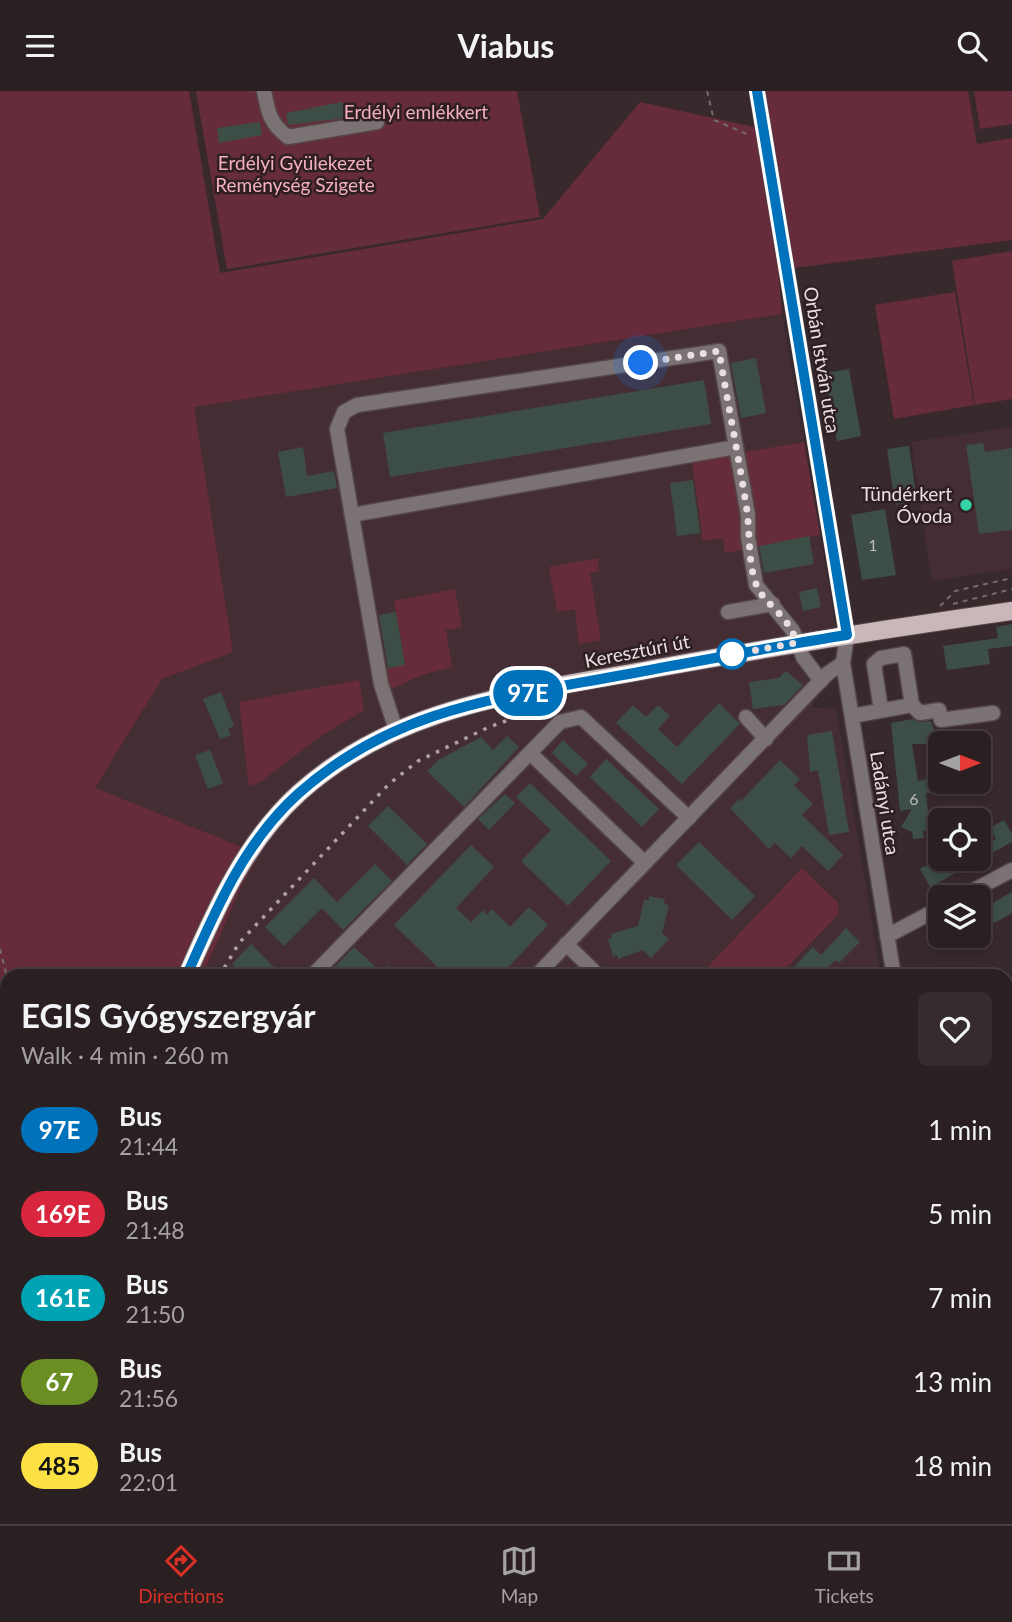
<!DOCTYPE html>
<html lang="en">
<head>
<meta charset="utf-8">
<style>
	:root { --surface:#2a1f21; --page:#362c2e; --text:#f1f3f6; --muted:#a5a2a5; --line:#463d3f; --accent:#d93025 }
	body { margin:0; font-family:Lato,sans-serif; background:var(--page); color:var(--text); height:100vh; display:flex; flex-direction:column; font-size:26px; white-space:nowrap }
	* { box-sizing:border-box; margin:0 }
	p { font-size:23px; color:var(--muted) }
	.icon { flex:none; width:38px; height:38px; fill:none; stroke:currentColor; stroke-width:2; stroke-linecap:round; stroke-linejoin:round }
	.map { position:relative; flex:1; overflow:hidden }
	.side { position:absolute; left:0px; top:878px; width:1013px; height:555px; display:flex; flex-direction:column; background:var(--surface); border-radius:21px 21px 0 0; box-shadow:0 4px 10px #0003,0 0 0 2px var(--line) }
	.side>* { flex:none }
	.badge { padding:0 14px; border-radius:23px; font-size:24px; line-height:46px }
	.needle { width:46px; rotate:90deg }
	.tools { position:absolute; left:928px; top:640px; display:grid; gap:14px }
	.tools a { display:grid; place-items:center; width:63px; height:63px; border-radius:10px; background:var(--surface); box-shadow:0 4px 10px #0003,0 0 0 2px var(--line); font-size:35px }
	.you { position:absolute; width:35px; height:35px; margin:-18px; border:5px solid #fff; border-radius:50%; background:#1a73e8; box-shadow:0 0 0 10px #1a73e833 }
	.map>.badge { position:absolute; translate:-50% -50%; box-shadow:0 0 0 4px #fff }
	.round { display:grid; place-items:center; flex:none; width:74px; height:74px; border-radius:10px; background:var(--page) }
	.head { display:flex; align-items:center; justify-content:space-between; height:119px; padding:0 21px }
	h1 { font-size:33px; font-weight:700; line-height:52px }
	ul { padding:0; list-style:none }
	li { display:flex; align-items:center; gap:21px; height:84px; padding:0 21px }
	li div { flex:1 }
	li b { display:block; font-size:26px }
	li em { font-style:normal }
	li .badge { min-width:77px; font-weight:700; text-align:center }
	header { display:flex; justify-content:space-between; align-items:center; height:91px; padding:0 21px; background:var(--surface); font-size:32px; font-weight:700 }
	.dock { display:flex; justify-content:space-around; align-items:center; height:98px; border-top:2px solid var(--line); background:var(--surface); font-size:19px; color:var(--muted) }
	.dock a { display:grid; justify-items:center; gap:4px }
	.dock .current { color:var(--accent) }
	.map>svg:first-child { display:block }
	.built { fill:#452e33 }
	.green { fill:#672c3b }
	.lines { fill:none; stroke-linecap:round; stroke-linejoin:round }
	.stream { stroke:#ab5c6f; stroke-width:3.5 }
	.building { fill:#3d4e47 }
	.minor-casing { stroke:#544649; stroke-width:17 }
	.major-casing { stroke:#544649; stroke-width:20 }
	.path { stroke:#786a6d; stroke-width:2; stroke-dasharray:5 5; stroke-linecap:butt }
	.minor { stroke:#7b7274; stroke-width:14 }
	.major { stroke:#c9b7ba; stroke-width:18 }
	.rail { stroke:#ada1a3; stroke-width:3.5; stroke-dasharray:3.5 7; stroke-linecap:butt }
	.line-casing { stroke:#fff; stroke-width:16 }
	.line { stroke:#0072bc; stroke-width:10 }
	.walk { stroke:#e9dfe0; stroke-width:7; stroke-dasharray:0 12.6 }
	.poi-dot { fill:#35d4a7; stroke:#2e1f22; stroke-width:2.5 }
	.stop-dot { fill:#fff; stroke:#0072bc; stroke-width:3.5 }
	.labels { text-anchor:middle; stroke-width:5; stroke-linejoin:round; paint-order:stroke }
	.number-label { font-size:16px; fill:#bebbba }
	.park-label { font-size:19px; fill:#f4b0be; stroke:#2e1f22 }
	.street-label { font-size:19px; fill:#e9dfe0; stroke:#2e1f22 }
	.poi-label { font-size:19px; fill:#e9dfe0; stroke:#2e1f22; text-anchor:end }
</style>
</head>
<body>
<header><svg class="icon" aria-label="menu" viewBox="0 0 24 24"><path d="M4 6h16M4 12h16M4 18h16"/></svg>Viabus<svg class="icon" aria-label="search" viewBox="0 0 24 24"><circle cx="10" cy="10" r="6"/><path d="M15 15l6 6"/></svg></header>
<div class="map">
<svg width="1012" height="1433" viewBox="0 0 1012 1433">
	<rect width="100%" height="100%" fill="#38292c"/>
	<g class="built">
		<path d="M782,223L836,537L785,546L791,569L798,572L807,584L813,617L836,616L881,885H202L243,792L258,768L237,754L95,697L162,588L233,560L193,316Z"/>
		<path d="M1012,336V478L932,490L911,351Z"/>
		<path d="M1012,905V1107L1006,1108V909Z"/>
	</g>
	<g class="green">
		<path d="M0,0H189L220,182L543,128L640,11L754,36L749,0H968L977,53L1012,47V149L778,179L782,223L194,316L233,561L162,588L95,697L237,754L258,768L243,792L202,885L7,886V1284H0Z"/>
		<path d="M196,0H517L540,126L227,178Z"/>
		<path d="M974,0H1012V33L980,38Z"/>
		<path d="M1012,160V308L975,314L952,170Z"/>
		<path d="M955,201L974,314L894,328L875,214Z"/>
		<path d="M804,351L820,444L725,462L723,447L703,450L692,370Z"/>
		<path d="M598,467L599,480L590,482L601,549L579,553L575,518L557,521L549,476Z"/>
		<path d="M455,498L462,536L446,539L452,576L422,584L389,599L386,577L405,573L394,510Z"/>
		<path d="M359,589L364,619L318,647L260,691L249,695L239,611Z"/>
		<path d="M802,777L838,812L839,823L778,885H699Z"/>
		<path d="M1012,1255V1433H710L703,1426H1006V1257Z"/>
		<path d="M7,1309V1426H116L111,1433H0V1311Z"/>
	</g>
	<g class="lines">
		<g class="stream">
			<path d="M1006,895L1012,891"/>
			<path d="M567,1433L571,1426"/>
		</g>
	</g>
	<g class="building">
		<path d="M342,11L345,27L288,34L286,22Z"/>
		<path d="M260,31L262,44L219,52L217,37Z"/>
		<path d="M756,267L766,322L741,327L731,272Z"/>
		<path d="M849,278L861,345L837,350L825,282Z"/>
		<path d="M704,289L711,333L390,386L383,342Z"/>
		<path d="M983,352L985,361L1012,357V439L979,443L966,354Z"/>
		<path d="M909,355L917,410L895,414L887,358Z"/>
		<path d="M303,356L307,385L334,380L337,397L286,406L278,361Z"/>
		<path d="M693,389L700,442L677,445L670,392Z"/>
		<path d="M885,418L896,484L862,489L851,424Z"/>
		<path d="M809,445L814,473L764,482L759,455Z"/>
		<path d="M817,497L821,516L803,520L799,501Z"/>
		<path d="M396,521L405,574L388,577L379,524Z"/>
		<path d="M1012,533V555L988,558L990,573L947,579L943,555L998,547L996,536Z"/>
		<path d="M786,580L803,594L784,614L753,618L749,591L779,587Z"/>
		<path d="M221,601L234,635L228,638L231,644L220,648L203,608Z"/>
		<path d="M719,612L740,633L682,693L616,632L633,614L646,626L658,614L670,625L658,638L677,656Z"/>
		<path d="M913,628L918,631L931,630L938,653H912L918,690L940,686V689L928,697L930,702H926L930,739L923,740L924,747L913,748L912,741L901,736L912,718L900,720L891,632Z"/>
		<path d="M832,640L849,741L829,744L818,679L810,681L807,644Z"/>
		<path d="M507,645L519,656L464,716L427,680L440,668L481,646L493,659Z"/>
		<path d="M563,649L588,673L576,685L552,662Z"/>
		<path d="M210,659L223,692L208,698L195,664Z"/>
		<path d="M606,668L659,718L642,736L590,686Z"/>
		<path d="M780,669L800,688L794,694L813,713L802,724L843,764L828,780L802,755L791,767L775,752L769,758L730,717L739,708L741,710Z"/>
		<path d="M530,692L611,770L568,815L521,770L551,739L516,706Z"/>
		<path d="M505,703L515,712L489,739L478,728Z"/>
		<path d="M388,715L427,753L407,774L368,735Z"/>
		<path d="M1004,729L1012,743V751L930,796L920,778L938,768H978V758L996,748L990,737Z"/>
		<path d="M699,751L755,805L732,829L676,774Z"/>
		<path d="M471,754L494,776L456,817L471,831L483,819L487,824L492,818L510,836L529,816L548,834L499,886H448L394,834Z"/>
		<path d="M375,773L392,790L343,839L322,817L284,855L265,836L314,787L337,811Z"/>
		<path d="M1012,801V822L978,841V820Z"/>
		<path d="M649,805L665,808L664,813L669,814L662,842L669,848L651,867L643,859L618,868L617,864L613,865L608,848L612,847L611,843L638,835L644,809H649Z"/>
		<path d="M846,837L860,851L839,872L835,869L819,886H785L813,856L821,864Z"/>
		<path d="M251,853L284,886H235L240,881L232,873Z"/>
		<path d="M354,856L382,882L389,874L401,886H325Z"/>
	</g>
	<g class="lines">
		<defs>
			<g id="minor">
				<path d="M264,0C268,21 270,33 288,46L377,31"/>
				<path d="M757,0L847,544L843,572L894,886"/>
				<path d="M352,424L736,356"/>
				<path d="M728,521L773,513"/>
				<path d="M912,614L920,622L939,619L941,629L993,622"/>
				<path d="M852,625L912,614L904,563L881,567L874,573L881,619"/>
				<path d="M746,626L766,648"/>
				<path d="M396,639L381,593L337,338L344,321L357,314L719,260L748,424V446L756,494L793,540L803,566L821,590"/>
				<path d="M530,662L645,772"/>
				<path d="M959,807L1012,779"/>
				<path d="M887,845L940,817"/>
				<path d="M566,853L600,886"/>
				<path d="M311,886L560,631L581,626L689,727"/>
				<path d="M535,886L827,583L843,572"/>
				<path d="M1006,921L1012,918"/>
				<path d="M1006,973L1008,981L1012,980"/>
				<path d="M1006,1064L1012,1063"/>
				<path d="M66,1426L73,1433"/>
				<path d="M697,1426L702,1433"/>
				<path d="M153,1433L157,1426"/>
				<path d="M323,1433L329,1426"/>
			</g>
			<g id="major">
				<path d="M186,886C215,820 244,752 299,702C399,612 526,602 652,578C772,556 892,537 1012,520"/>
				<path d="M10,1433L18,1426"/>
			</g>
		</defs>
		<use href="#minor" class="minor-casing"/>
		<use href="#major" class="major-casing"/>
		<g class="path">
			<path d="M707,0L714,29L749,44"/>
			<path d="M953,513L1012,498"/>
			<path d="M940,515L955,500L1012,487"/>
			<path d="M0,858L7,886"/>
			<path d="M0,1266L7,1265"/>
		</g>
		<use href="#minor" class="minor"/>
		<use href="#major" class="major"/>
		<g class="rail">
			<path d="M219,886L239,852L389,693L418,670L487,637L540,617"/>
			<path d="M1006,1105L1012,1103"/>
			<path d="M0,1294L7,1293"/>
			<path d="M0,1307L7,1306"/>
			<path d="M115,1433L120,1426"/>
		</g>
	</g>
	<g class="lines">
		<defs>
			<path id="line" d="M186,886C215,820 244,751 299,702C394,618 498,607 617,585C694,571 770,556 847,544L757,0"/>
		</defs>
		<use href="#line" class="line-casing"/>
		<use href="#line" class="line"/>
		<path class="walk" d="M641,272L719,260C728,314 739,367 747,420C750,443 748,468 755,490C762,514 790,523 796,552L724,565L732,563"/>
	</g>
	<circle class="poi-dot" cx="966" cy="414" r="7"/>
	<circle class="stop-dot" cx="732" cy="563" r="14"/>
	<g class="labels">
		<g class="number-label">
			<text x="873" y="460">1</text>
			<text x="914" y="714">6</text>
		</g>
		<g class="park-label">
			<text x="416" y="28">Erdélyi emlékkert</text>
			<text x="295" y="79">Erdélyi Gyülekezet<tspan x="295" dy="22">Reménység Szigete</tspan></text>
		</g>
		<g class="street-label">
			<text transform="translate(822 269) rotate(81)" y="7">Orbán István utca</text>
			<text transform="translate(637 560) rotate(-11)" y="7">Keresztúri út</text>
			<text transform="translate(885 712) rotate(81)" y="7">Ladányi utca</text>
		</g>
		<g class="poi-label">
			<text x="952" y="410">Tündérkert<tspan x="952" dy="22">Óvoda</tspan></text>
		</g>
	</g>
</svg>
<div class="tools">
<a><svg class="needle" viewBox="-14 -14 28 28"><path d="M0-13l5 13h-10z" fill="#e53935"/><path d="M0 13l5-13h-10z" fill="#a5a2a5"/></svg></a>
<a><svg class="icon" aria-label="locate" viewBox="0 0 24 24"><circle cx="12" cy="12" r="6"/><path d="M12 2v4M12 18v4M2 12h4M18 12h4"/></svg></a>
<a><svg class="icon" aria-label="layers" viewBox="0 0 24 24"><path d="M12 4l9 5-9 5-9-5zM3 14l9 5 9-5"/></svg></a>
</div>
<div class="you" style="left:641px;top:272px"></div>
<b class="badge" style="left:528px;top:602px;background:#0072bc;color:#fff">97E</b>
<section class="side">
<div class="head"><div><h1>EGIS Gyógyszergyár</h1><p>Walk · 4 min · 260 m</p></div><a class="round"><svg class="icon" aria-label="heart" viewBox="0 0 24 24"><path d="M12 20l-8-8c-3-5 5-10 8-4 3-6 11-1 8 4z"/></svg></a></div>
<ul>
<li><span class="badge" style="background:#0072bc;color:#fff">97E</span><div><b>Bus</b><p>21:44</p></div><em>1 min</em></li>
<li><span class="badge" style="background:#d7263d;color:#fff">169E</span><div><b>Bus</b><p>21:48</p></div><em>5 min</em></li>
<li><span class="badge" style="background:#00a3b4;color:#fff">161E</span><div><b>Bus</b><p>21:50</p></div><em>7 min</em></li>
<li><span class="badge" style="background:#6b8e23;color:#fff">67</span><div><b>Bus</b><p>21:56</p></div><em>13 min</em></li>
<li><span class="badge" style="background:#fbe143;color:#111">485</span><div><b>Bus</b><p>22:01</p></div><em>18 min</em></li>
</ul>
</section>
</div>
<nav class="dock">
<a class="current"><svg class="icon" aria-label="directions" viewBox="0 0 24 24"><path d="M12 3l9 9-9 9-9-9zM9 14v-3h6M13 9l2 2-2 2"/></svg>Directions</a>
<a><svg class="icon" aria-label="map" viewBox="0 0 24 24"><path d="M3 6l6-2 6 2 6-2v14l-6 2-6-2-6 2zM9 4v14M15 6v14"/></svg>Map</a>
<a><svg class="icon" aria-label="tickets" viewBox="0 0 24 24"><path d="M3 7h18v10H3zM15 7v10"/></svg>Tickets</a>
</nav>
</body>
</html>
